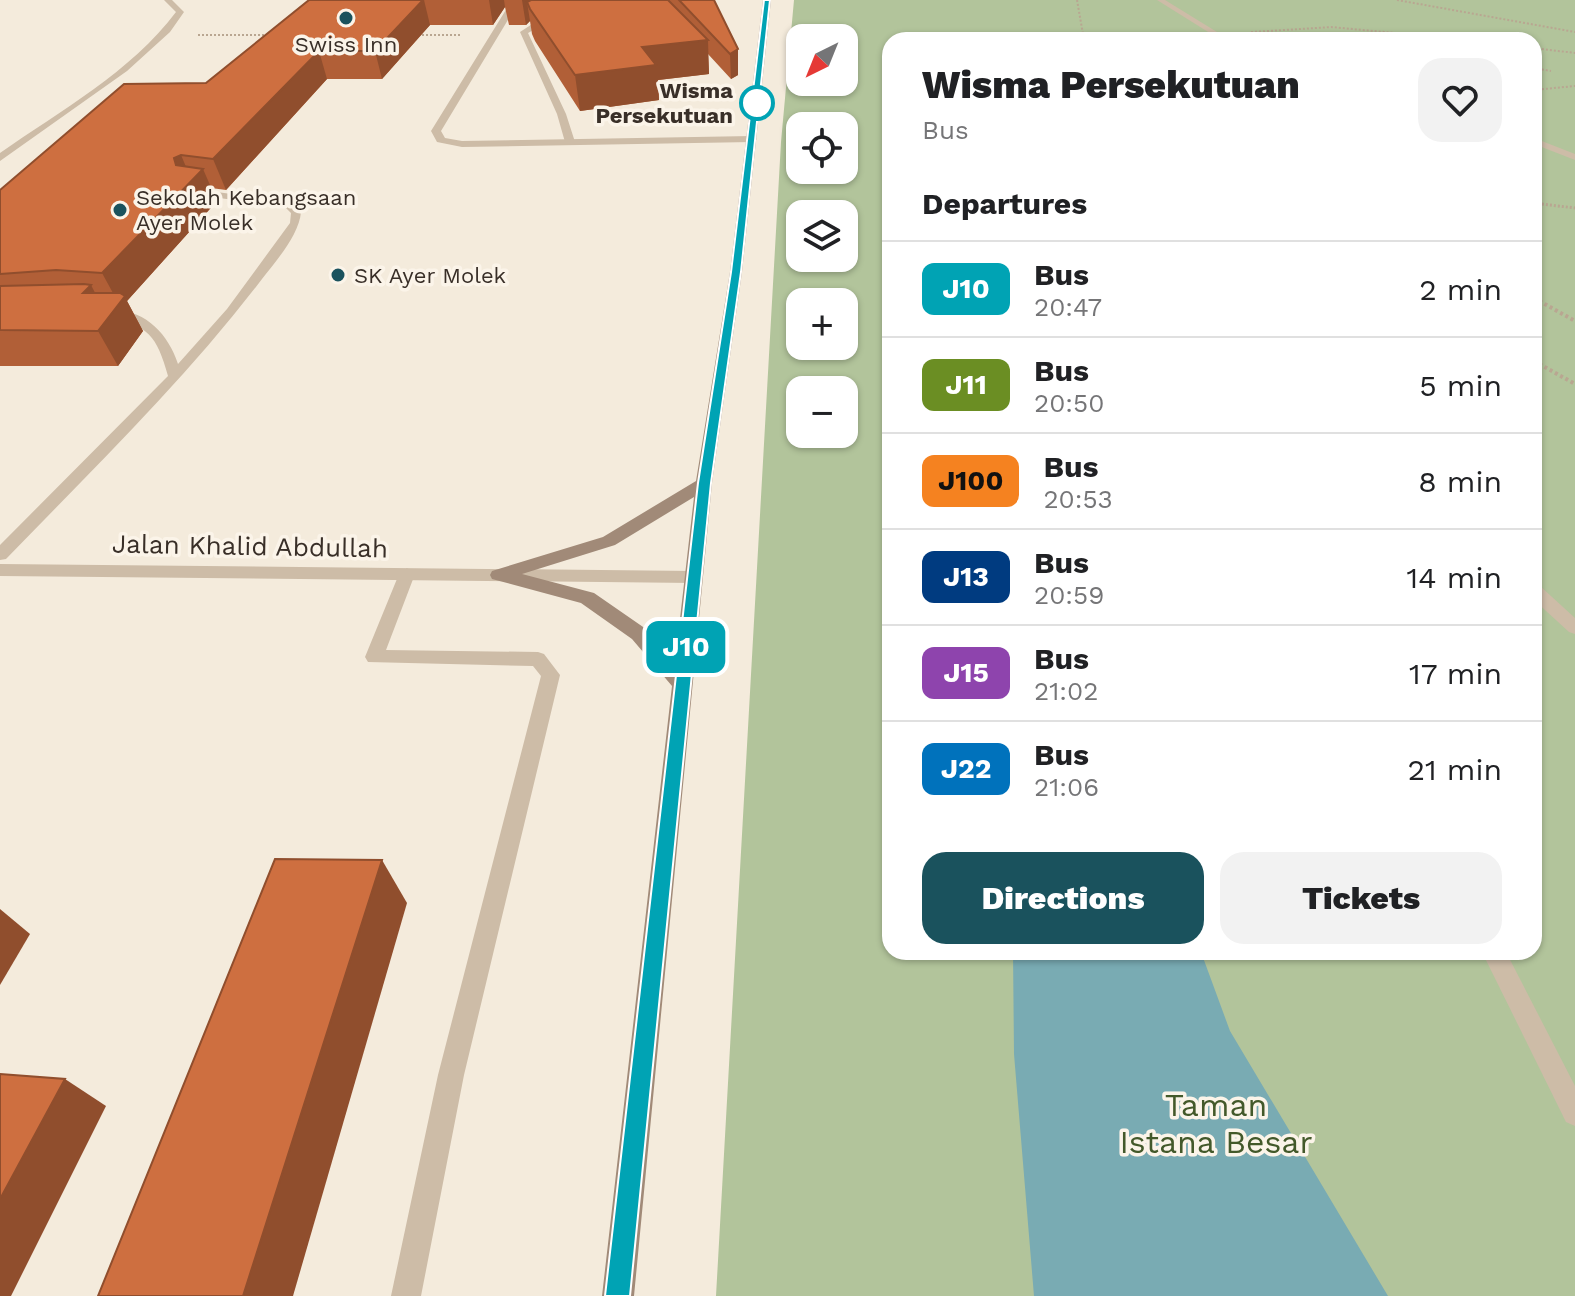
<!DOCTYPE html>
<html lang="en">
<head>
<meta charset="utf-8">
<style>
	:root { --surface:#fff; --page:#f2f2f2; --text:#202124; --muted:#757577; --line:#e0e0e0; --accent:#1a525d }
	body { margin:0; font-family:"Work Sans",sans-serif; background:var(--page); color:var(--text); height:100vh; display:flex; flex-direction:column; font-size:30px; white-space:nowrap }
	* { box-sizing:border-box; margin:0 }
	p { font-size:26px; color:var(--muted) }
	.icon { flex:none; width:44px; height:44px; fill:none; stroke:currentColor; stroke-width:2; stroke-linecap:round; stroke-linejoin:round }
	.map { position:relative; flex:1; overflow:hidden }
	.details { position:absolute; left:882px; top:32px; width:660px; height:928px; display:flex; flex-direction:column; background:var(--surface); border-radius:24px; box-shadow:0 2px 6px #0004 }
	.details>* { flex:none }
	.badge { padding:0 16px; border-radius:12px; font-size:28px; line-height:52px }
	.needle { width:52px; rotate:223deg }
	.tools { position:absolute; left:786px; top:24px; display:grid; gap:16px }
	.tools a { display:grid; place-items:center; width:72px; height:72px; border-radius:16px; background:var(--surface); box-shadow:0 2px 6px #0004; font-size:40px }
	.map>.badge { position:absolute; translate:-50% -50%; box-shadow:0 0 0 4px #fff }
	h2 { padding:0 40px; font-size:30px; line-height:72px }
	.round { display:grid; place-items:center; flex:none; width:84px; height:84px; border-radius:24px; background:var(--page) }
	.summary { display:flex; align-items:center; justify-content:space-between; height:136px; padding:0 40px }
	h1 { font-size:38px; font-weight:800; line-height:60px }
	.action { display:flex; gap:16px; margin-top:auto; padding:16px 40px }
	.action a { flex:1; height:92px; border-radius:24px; background:var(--accent); color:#fff; font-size:32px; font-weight:800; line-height:92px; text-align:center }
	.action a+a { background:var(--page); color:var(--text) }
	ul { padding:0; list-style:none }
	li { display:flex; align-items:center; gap:24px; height:96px; padding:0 40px; border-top:2px solid var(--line) }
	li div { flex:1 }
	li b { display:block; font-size:30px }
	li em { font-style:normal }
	li .badge { min-width:88px; font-weight:700; text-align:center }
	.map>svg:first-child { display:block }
	.green { fill:#b2c49b; fill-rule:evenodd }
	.water { fill:#79abb3 }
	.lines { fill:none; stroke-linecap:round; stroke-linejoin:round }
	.path-far2 { stroke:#b9a691; stroke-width:2; stroke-dasharray:2 2; stroke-linecap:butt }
	.path-far1 { stroke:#b9a691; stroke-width:3; stroke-dasharray:2 2; stroke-linecap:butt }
	.path { stroke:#b9a691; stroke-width:4; stroke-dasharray:3 3; stroke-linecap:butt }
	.lane { fill:#cdbca7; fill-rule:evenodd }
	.street { fill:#cdbca7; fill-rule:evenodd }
	.secondary { fill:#a18a78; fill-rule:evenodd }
	.wall { fill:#b15f37 }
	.shaded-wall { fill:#904e2d }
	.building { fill:#ce6f40; stroke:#904e2d; stroke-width:2 }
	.line { fill:#00a3b4; stroke:#fff; stroke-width:2 }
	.poi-dot { fill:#1a525d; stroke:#fbf4e9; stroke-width:3 }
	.stop-dot { fill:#fff; stroke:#00a3b4; stroke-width:4 }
	.labels { text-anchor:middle; stroke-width:7; stroke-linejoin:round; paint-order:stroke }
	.far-poi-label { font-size:22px; fill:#392f28; stroke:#fbf4e9; text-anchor:start }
	.far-stop-label { font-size:22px; font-weight:bold; fill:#392f28; stroke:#fbf4e9; text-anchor:end }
	.street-label { font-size:26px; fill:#392f28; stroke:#fbf4e9 }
	.near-park-label { font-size:32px; fill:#43592a; stroke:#fbf4e9 }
</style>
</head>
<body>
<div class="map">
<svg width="1575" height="1296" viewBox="0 0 1575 1296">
	<rect width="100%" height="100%" fill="#f4ebdc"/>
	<path class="green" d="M794,0H1575V1296H716L781,142ZM800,38H844V82H800ZM890,40H1534V952H890ZM800,126H844V170H800ZM800,214H844V258H800ZM800,302H844V346H800ZM800,390H844V434H800Z"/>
	<path class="water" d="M1013,952H1201L1230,1031L1388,1296H1034L1014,1054Z"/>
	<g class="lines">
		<g class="path-far2">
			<path d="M1077,0L1084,40"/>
			<path d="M1397,0L1575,32"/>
			<path d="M1251,32L1331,27L1469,40"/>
			<path d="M198,35H272"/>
			<path d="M414,35H460"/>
			<path d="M1534,48L1575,53"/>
			<path d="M1534,68L1551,71"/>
			<path d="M1534,90L1575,86"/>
		</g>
		<path class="path-far1" d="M1534,203L1575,208"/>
		<g class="path">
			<path d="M1534,298L1575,321"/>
			<path d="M1534,361L1575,384"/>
		</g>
		<g class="lane">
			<path d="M554,0H560L546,23L528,33L566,114L575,142L570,145L565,142L557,114L520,32L540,19Z"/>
			<path d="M1157,0H1165L1230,40H1221Z"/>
			<path d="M1534,138L1575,154V160L1534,144Z"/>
			<path d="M194,189L292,202L301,212C299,235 276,261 262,279C185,380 94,468 6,559L0,560V545L168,376C157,336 148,325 108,317V311C143,307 168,333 178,364L227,309L290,223L291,213L285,207L190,194L189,192Z"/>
			<path d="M407,568L415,574L386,650L538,652L544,654L560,675L464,1075L421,1296H391L438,1075L541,676L533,666L368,662L365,657L399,574Z"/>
			<path d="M1534,584L1540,586L1575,618V634L1569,632L1534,600Z"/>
			<path d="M1482,952H1506L1575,1086V1126L1566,1122Z"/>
		</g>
		<g class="street">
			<path d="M164,0H172L184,12L170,32L127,71L0,161V153C60,111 131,72 176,12Z"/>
			<path d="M512,0H520L441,131L445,138L462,141L752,136L757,139L752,142L462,147L437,142L431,131Z"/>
			<path d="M0,564L694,571L703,577L694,583L0,576Z"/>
		</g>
		<path class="secondary" d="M763,0H771L742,272L712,483L634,1296H602L672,686L632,639L581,603L492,579L490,575L492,571L603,537L696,481L730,272ZM694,497L675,662L646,629L594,593L522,574L615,545Z"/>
	</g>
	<path class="wall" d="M309,0H714L738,75L731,79L708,54L709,74L658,80L659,100L580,111L535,41L532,34L530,21L526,25H509L505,7L493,25H430L382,79H327L226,190L211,188L217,201L127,301L143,331L118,366H0V190L206,83Z"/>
	<g class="shaded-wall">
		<path d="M424,0L430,25L382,79L375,51Z"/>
		<path d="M489,0H504L505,7L493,25Z"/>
		<path d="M522,0H548L527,2L530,21L526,25Z"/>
		<path d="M708,40L709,74L658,80L659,100L580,111L575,75L642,47Z"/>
		<path d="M738,49V75L731,79L730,54Z"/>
		<path d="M319,51L327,79L226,190L213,159Z"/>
		<path d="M181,155L192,181L203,169L217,201L127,301L143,331L118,366L98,331L83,293L91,285L108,318L119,304L102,273L176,165L174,158Z"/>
		<path d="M382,860L407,903L293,1296H243Z"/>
		<path d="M0,909L30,934L0,985Z"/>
		<path d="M65,1079L106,1106L11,1296H0V1199Z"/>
	</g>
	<g class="building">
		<path d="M309,0H423L375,51H319L213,159L181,155L174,158L176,165L203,169L102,273L56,270L0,274V190L124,84L206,83Z"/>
		<path d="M531,0H668L708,40L642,47L656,65L575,75L530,9L527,2Z"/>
		<path d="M679,0H714L738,49L730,54Z"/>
		<path d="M84,284L91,285L83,293H120L125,296L98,331L0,330V286Z"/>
		<path d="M275,859L382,860L243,1296H98Z"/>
		<path d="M0,1074L65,1079L0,1199Z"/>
	</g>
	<path class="line" d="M764,0H770L741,272L711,483L630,1296H605L698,483L731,272Z"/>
	<g class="poi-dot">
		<circle cx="346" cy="18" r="8"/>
		<circle cx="120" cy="210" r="8"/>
		<circle cx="338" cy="275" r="8"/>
	</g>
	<circle class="stop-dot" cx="757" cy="103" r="16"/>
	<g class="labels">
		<g class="far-poi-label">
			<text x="346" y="52" text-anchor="middle">Swiss Inn</text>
			<text x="136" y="205">Sekolah Kebangsaan<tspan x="136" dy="25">Ayer Molek</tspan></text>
			<text x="354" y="283">SK Ayer Molek</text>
		</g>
		<g class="far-stop-label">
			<text x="733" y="98">Wisma<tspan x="733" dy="25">Persekutuan</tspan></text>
		</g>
		<g class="street-label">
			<text transform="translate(250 546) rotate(1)" y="9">Jalan Khalid Abdullah</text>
		</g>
		<g class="near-park-label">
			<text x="1216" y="1116">Taman<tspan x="1216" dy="37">Istana Besar</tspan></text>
		</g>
	</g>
</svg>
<div class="tools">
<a><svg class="needle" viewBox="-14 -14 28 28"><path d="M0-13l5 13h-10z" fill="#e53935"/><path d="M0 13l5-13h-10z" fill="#757577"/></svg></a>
<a><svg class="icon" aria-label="locate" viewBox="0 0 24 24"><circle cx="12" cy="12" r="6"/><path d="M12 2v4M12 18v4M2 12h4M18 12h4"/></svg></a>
<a><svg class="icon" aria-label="layers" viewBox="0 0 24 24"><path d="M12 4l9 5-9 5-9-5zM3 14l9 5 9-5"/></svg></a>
<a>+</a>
<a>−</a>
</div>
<b class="badge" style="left:686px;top:647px;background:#00a3b4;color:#fff">J10</b>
<section class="details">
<div class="summary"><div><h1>Wisma Persekutuan</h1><p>Bus</p></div><a class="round"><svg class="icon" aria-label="heart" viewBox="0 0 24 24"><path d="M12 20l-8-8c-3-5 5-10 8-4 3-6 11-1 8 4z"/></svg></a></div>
<h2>Departures</h2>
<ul>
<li><span class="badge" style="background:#00a3b4;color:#fff">J10</span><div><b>Bus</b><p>20:47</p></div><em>2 min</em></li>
<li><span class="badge" style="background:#6b8e23;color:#fff">J11</span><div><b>Bus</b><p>20:50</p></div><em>5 min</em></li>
<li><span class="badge" style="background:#f58220;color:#111">J100</span><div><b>Bus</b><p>20:53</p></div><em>8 min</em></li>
<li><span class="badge" style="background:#003b80;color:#fff">J13</span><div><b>Bus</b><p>20:59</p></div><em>14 min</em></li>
<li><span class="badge" style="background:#8e44ad;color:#fff">J15</span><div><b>Bus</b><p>21:02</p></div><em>17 min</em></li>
<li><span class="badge" style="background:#0072bc;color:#fff">J22</span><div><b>Bus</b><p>21:06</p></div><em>21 min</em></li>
</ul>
<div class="action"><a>Directions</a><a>Tickets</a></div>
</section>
</div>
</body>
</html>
